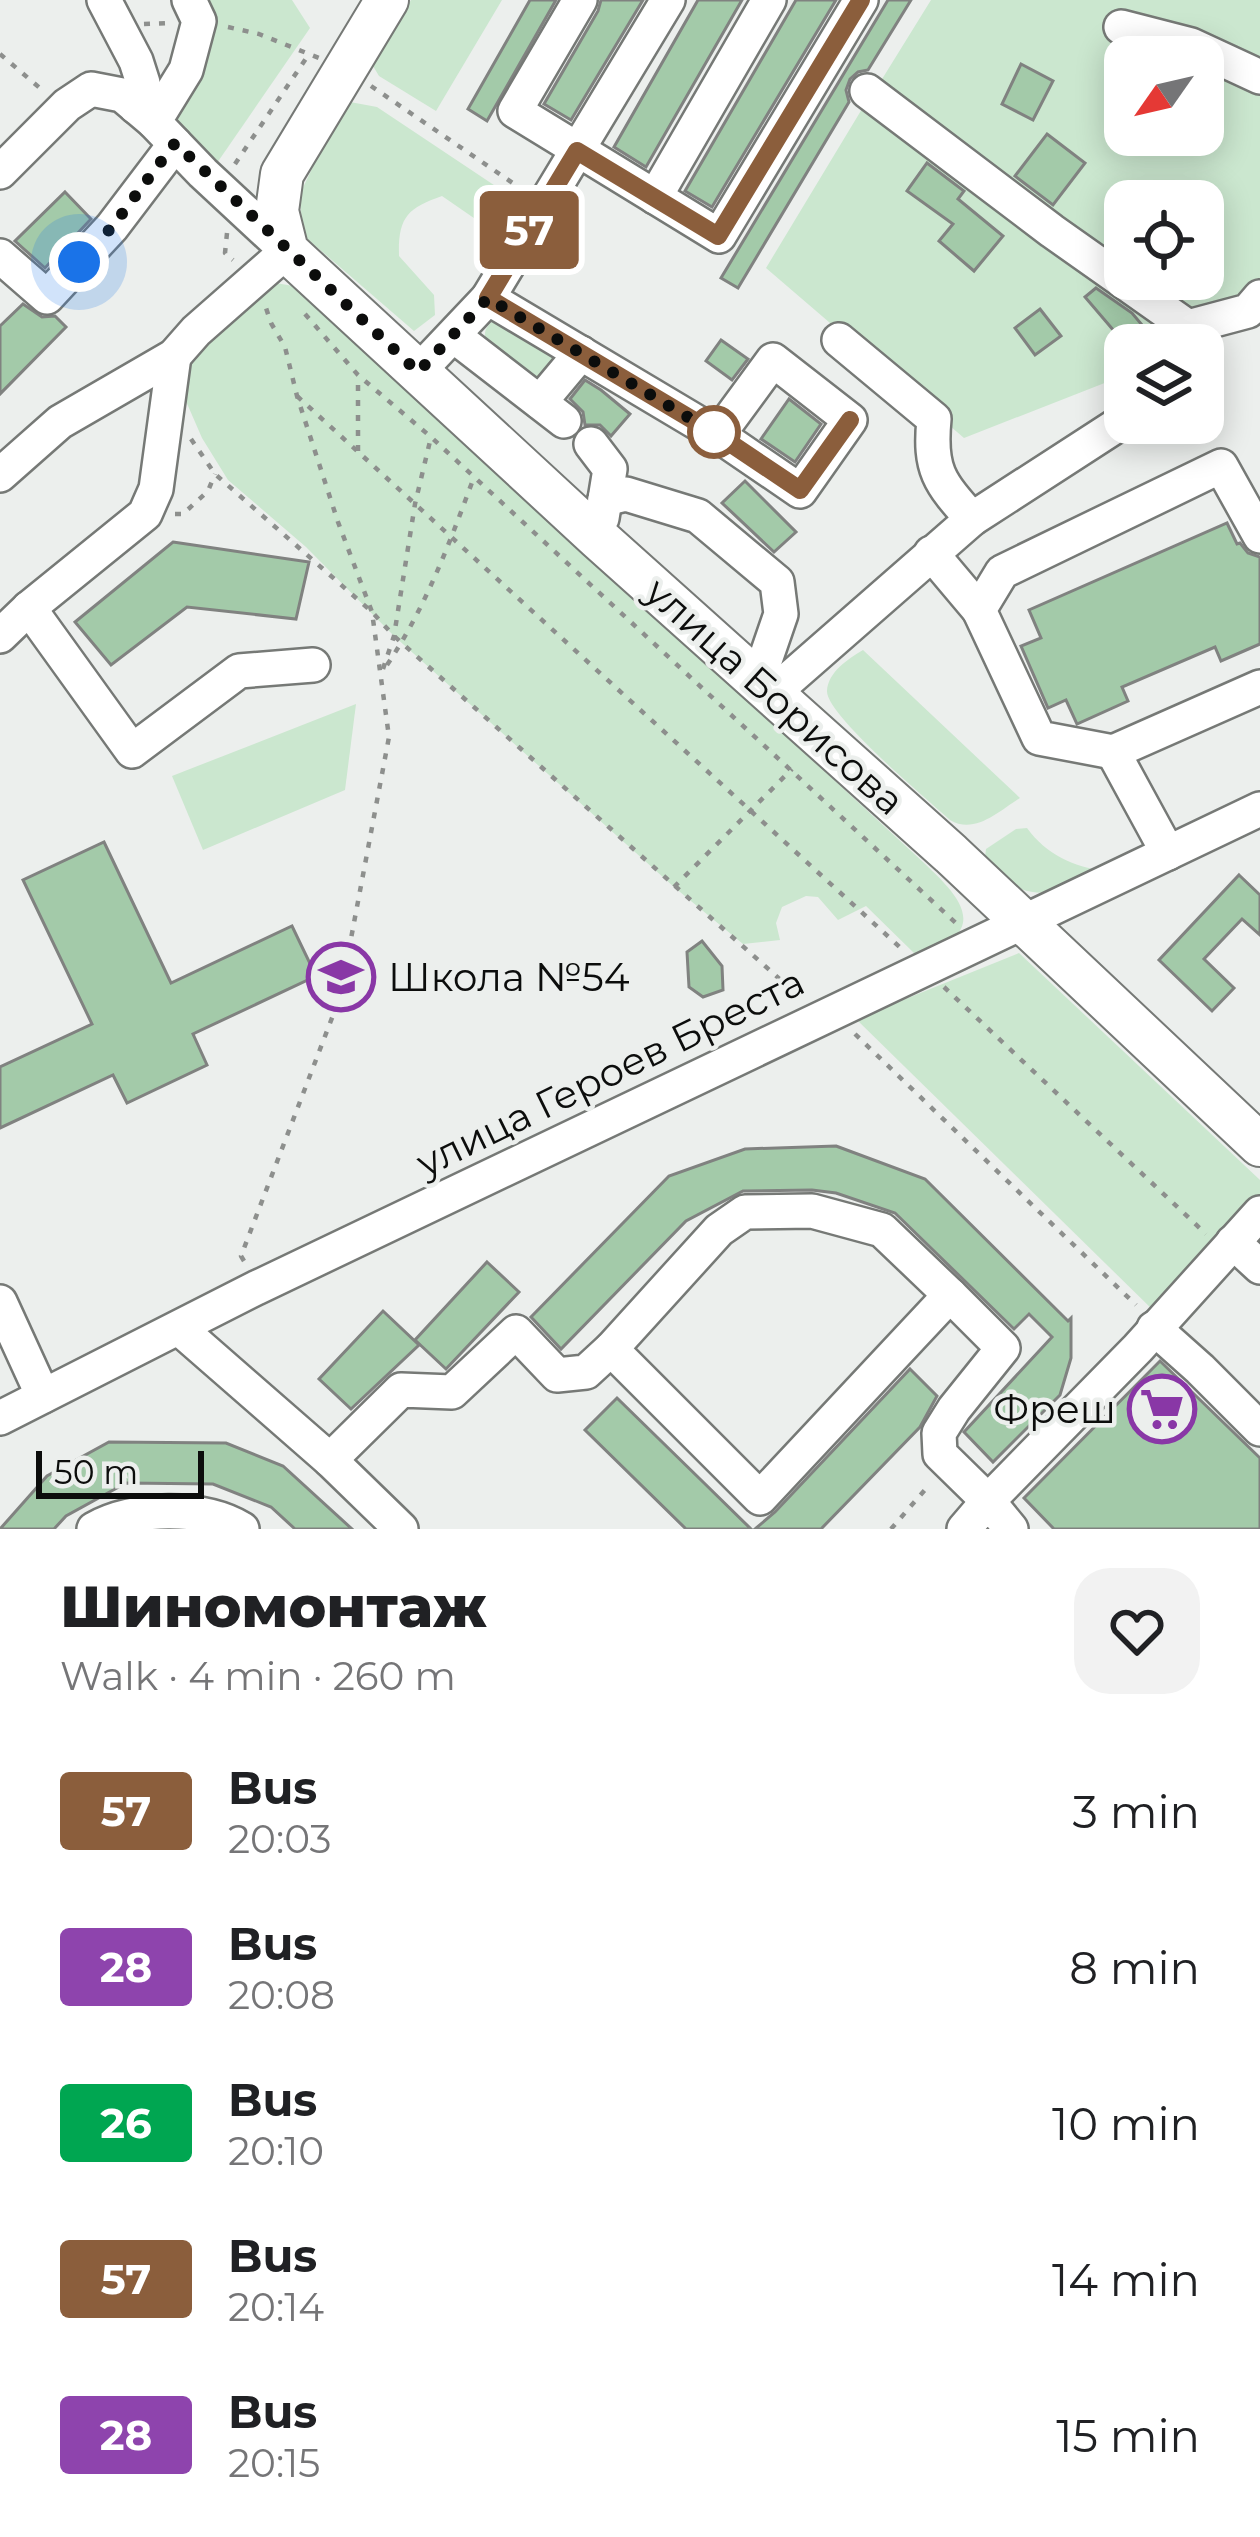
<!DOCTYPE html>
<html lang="en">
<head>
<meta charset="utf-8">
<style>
	:root { --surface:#fff; --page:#f2f2f2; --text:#202124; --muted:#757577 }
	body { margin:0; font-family:Montserrat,sans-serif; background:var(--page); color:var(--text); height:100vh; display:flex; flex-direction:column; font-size:45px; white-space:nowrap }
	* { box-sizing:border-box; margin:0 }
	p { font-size:39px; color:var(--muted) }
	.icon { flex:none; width:66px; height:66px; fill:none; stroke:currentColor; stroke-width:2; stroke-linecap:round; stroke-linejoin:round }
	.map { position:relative; height:1529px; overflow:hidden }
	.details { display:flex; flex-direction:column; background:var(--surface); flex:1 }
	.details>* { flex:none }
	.badge { padding:0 24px; border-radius:9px; font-size:42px; line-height:78px }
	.needle { width:78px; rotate:236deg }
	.buttons { position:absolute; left:1104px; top:36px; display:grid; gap:24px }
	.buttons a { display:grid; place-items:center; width:120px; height:120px; border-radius:24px; background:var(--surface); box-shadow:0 6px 30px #0003; font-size:60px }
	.scale { position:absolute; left:36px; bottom:30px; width:168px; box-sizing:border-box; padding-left:12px; border:6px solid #0c0d0c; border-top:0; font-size:33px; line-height:42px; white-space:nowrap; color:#0c0d0c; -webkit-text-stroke:9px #ecefed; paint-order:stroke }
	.you { position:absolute; width:60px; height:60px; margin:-30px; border:9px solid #fff; border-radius:50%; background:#1a73e8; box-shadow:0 0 0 18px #1a73e833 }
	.map>.badge { position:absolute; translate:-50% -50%; box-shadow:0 0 0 6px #fff }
	.round { display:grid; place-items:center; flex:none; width:126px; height:126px; border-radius:36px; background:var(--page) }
	.head { display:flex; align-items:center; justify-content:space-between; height:204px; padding:0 60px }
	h1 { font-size:57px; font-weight:800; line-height:90px }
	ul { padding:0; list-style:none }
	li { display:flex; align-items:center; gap:36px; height:156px; padding:0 60px }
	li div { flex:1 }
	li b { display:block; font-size:45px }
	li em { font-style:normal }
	li .badge { min-width:132px; font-weight:700; text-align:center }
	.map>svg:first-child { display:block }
	.green { fill:#cbe7cf; fill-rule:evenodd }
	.building { fill:#a3caa9; stroke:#808280; stroke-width:3 }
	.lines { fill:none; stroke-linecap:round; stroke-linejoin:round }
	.minor-casing { stroke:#767976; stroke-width:38 }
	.major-casing { stroke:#767976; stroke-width:46 }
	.path { stroke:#8d8f8d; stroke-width:4.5; stroke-dasharray:6 9; stroke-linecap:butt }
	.minor { stroke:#fff; stroke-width:33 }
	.major { stroke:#fff; stroke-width:42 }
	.line-casing { stroke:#fff; stroke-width:27 }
	.line { stroke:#8b5e3c; stroke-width:18 }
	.walk { stroke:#0c0d0c; stroke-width:12; stroke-dasharray:0 21.6 }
	.stop-dot { fill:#fff; stroke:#8b5e3c; stroke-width:6 }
	.labels { text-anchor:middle; stroke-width:9; stroke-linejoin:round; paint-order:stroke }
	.street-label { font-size:39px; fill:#0c0d0c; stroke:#ecefed }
	.poi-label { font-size:39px; fill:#0c0d0c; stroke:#ecefed; text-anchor:start }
</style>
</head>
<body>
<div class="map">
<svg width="1260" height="1529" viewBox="0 0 1260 1529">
	<rect width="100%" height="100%" fill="#ecefed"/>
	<g class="green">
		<path d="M206,0H292L310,28L217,163L172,122Z"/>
		<path d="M411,0H502L436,111L379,76L370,61Z"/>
		<path d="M931,0H1260V290L1204,337L1129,279H1203V201H1125V276L879,84ZM1125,57H1203V135H1125Z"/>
		<path d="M868,99L1192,345H1125V375L964,438L766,268Z"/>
		<path d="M350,102L377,107L518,201L519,211L504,233L484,225L442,196C407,208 398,218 399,256L434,295L435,315L414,331L304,236L299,196L337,116Z"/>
		<path d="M270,282L299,287L923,862C940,879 983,914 953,938C943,946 927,949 915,954L866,906L838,920L818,897L806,896L782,907L776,923L780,940L743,944L674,887L394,636L306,547L228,480L202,438L182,392L184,345Z"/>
		<path d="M500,317L562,360L544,385L488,346C481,332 486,324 500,317Z"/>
		<path d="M863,650L1020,798C999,811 975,835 950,820C928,800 826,715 827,691C828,672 848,659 863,650Z"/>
		<path d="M356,704L345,790L203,850L172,776Z"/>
		<path d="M1027,828C1046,854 1073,867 1105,871C1082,884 1050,900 1021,889C1008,884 996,867 985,857L986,849L1016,829Z"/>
		<path d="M1019,953L1260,1180V1201L1157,1314L856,1019Z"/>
	</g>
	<g class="building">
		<path d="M530,0H556L487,121L468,109Z"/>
		<path d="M601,0H643L571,120L544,104L598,11Z"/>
		<path d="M698,0H742L646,167L614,147Z"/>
		<path d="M796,0H836L712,207L685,191Z"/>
		<path d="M888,0H911L868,70L858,72L850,79L846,90L849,102L738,288L721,278Z"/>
		<path d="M1021,64L1053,81L1033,120L1002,104Z"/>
		<path d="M1047,134L1085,163L1053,205L1015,176Z"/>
		<path d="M927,163L964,191L958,199L1003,236L974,271L939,241L953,224L907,191Z"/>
		<path d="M65,192L91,219L45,268L15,241Z"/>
		<path d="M1096,288L1132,313L1148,332L1132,345H1126L1085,297Z"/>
		<path d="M23,304L42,317L55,316L66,327L0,394V326Z"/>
		<path d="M1040,309L1061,336L1035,355L1015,328Z"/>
		<path d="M721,340L748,359L732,380L706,361Z"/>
		<path d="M585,380L601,390L630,414L611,436L600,425H585L583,412L570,399Z"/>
		<path d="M789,399L821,424L795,462L761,439Z"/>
		<path d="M745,481L796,532L774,552L722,503Z"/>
		<path d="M1227,523L1237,544L1240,543L1248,553L1260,557V644L1221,661L1215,647L1122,687L1128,701L1077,724L1066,700L1048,708L1021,646L1041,638L1029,610Z"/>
		<path d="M173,542L309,562L296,619L187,607L111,665L75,622Z"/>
		<path d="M104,842L171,983L292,926L316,976L193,1034L207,1065L127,1103L113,1075L0,1128V1067L92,1024L23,880Z"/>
		<path d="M1239,875L1260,895V935L1242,919L1204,959L1234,988L1212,1011L1159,960Z"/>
		<path d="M702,941L722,966L723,990L703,997L689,987L687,952Z"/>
		<path d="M836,1146L925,1179L1068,1321L1071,1318V1358L1060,1395L993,1462L964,1432L1052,1337L1029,1314L1014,1329L895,1213L836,1193L812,1190L743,1191L686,1221L561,1349L531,1317L669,1176L745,1149Z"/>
		<path d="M487,1262L519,1292L446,1369L415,1340Z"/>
		<path d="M383,1311L419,1345L351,1409L319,1379Z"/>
		<path d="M1160,1361L1260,1458V1529H1054L1024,1498Z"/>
		<path d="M910,1369L937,1396L920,1427L821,1529H755L775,1512Z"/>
		<path d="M617,1398L701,1480L751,1529H686L585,1430Z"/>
		<path d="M109,1442L226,1443L283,1466L352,1529H295L271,1507L213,1484L126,1483L66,1516L54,1529H0L47,1476Z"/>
	</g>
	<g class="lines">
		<defs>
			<g id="minor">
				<path d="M104,0L136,61L143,83L136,107"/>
				<path d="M580,0L515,111L719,236L861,0"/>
				<path d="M1121,27L1191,45L1260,77"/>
				<path d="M867,91L1052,231L1188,327"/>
				<path d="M0,172L67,105L91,89L122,95L154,122"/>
				<path d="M655,197L769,0"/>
				<path d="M0,256L47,297L112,227L175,144"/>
				<path d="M488,298L668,0"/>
				<path d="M1188,327L1248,311L1260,297"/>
				<path d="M454,336L564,421"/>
				<path d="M839,340L934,419C929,470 939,482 972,519"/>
				<path d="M418,372L488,298L718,435L773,360L850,420L800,491L718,435"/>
				<path d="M540,402L581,353"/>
				<path d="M591,444L610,469L602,518"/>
				<path d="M0,475L60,422L174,356L196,331L287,251L203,173L154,122L186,70L199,21L189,0"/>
				<path d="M605,499L626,494L698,516L777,582L781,614L758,681"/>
				<path d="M1260,536L1221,466L1002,572L979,610L1039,738L1113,752L1260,687"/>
				<path d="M931,553L979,610"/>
				<path d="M29,608L132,751L239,671L313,665"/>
				<path d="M0,636L29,608L145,514L156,489L174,356"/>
				<path d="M772,694L972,519L1125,420"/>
				<path d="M1113,752L1168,853"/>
				<path d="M812,1211L882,1230L950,1295L760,1498L611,1349L719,1230L745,1212Z"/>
				<path d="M1233,1242L1260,1267"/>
				<path d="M950,1295L1003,1348L954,1409L939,1433L940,1454L988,1501L1138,1348L1260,1213"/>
				<path d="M0,1302L43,1396"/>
				<path d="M1154,1328L1200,1369L1260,1429"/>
				<path d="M180,1329L330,1460L401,1390L452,1392L516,1332L557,1375L586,1372L611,1349"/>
				<path d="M0,1418L256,1288L1260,809"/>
				<path d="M330,1460L401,1529"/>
				<path d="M94,1529C133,1507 203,1505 242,1529"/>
				<path d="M964,1529L988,1501L1011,1529"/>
			</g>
			<path id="major" d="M387,0L282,174L277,211L287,251L598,538L951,854L1260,1145"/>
		</defs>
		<use href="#minor" class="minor-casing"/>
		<use href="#major" class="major-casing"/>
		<g class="path">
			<path d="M144,24L169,23"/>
			<path d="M228,27L259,34L319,58"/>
			<path d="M0,54L41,89"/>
			<path d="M371,86L520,188"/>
			<path d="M235,164L309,54"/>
			<path d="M227,233L225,253L233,260"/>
			<path d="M305,314L358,375L431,437L958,925"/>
			<path d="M297,396L904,951"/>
			<path d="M191,439L215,474L372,612L394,636L783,982L803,995"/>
			<path d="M358,451V379"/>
			<path d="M175,514H183L208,491L215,474"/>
			<path d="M387,665C426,607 450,542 474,477"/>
			<path d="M383,669L394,636L415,504L431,437"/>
			<path d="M674,887L792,769"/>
			<path d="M944,987L1206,1234"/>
			<path d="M855,1034L1136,1305"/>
			<path d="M244,1261L241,1256L340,997L389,737L372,612L338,522L297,396L285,347L271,323L266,308"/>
			<path d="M891,1529L930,1484"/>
		</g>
		<use href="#minor" class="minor"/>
		<use href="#major" class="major"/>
	</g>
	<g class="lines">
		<defs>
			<path id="line" d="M850,420L800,490L718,435L488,298L577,151L718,236L861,0"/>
		</defs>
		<use href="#line" class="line-casing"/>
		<use href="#line" class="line"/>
		<path class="walk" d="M79,262L112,227L175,143L418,372L488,298L718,435L714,432"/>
	</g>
	<defs>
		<symbol id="school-ring" viewBox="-11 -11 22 22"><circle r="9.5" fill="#ecefed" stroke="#8937a6" stroke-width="1.5"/><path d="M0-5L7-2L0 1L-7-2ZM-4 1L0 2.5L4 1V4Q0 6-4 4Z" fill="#8937a6"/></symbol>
		<symbol id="supermarket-ring" viewBox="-11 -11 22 22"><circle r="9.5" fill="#ecefed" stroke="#8937a6" stroke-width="1.5"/><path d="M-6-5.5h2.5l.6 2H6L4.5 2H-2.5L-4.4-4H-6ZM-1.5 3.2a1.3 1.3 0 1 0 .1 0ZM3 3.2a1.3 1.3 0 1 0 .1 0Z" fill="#8937a6"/></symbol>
	</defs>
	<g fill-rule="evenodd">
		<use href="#school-ring" x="303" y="939" width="76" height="76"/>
		<use href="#supermarket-ring" x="1124" y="1371" width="76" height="76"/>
	</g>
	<circle class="stop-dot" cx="714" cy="432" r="24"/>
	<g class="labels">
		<g class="street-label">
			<text transform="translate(775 696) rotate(42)" y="14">улица Борисова</text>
			<text transform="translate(610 1072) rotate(-26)" y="14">улица Героев Бреста</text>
		</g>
		<g class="poi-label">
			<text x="388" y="991">Школа №54</text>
			<text x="1116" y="1423" text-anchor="end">Фреш</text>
		</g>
	</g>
</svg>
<div class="buttons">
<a><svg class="needle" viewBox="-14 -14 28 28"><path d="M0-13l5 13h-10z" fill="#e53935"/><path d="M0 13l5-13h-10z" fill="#757577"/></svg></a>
<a><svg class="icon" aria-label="locate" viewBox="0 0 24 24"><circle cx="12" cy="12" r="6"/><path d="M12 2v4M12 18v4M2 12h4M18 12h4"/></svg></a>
<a><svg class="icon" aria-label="layers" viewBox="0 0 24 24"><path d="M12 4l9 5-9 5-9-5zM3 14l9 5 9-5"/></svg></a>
</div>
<div class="scale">50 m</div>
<div class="you" style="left:79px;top:262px"></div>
<b class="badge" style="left:529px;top:230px;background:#8b5e3c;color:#fff">57</b>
</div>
<section class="details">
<div class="head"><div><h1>Шиномонтаж</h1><p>Walk · 4 min · 260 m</p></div><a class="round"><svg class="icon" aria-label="heart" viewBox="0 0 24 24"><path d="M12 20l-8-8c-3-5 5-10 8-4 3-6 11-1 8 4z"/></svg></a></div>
<ul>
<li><span class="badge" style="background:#8b5e3c;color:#fff">57</span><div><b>Bus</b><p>20:03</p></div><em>3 min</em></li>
<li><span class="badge" style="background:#8e44ad;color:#fff">28</span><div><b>Bus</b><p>20:08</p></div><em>8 min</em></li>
<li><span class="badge" style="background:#00a651;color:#fff">26</span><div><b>Bus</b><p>20:10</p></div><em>10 min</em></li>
<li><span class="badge" style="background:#8b5e3c;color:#fff">57</span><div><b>Bus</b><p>20:14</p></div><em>14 min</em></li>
<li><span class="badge" style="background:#8e44ad;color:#fff">28</span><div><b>Bus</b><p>20:15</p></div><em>15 min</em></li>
</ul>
</section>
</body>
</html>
